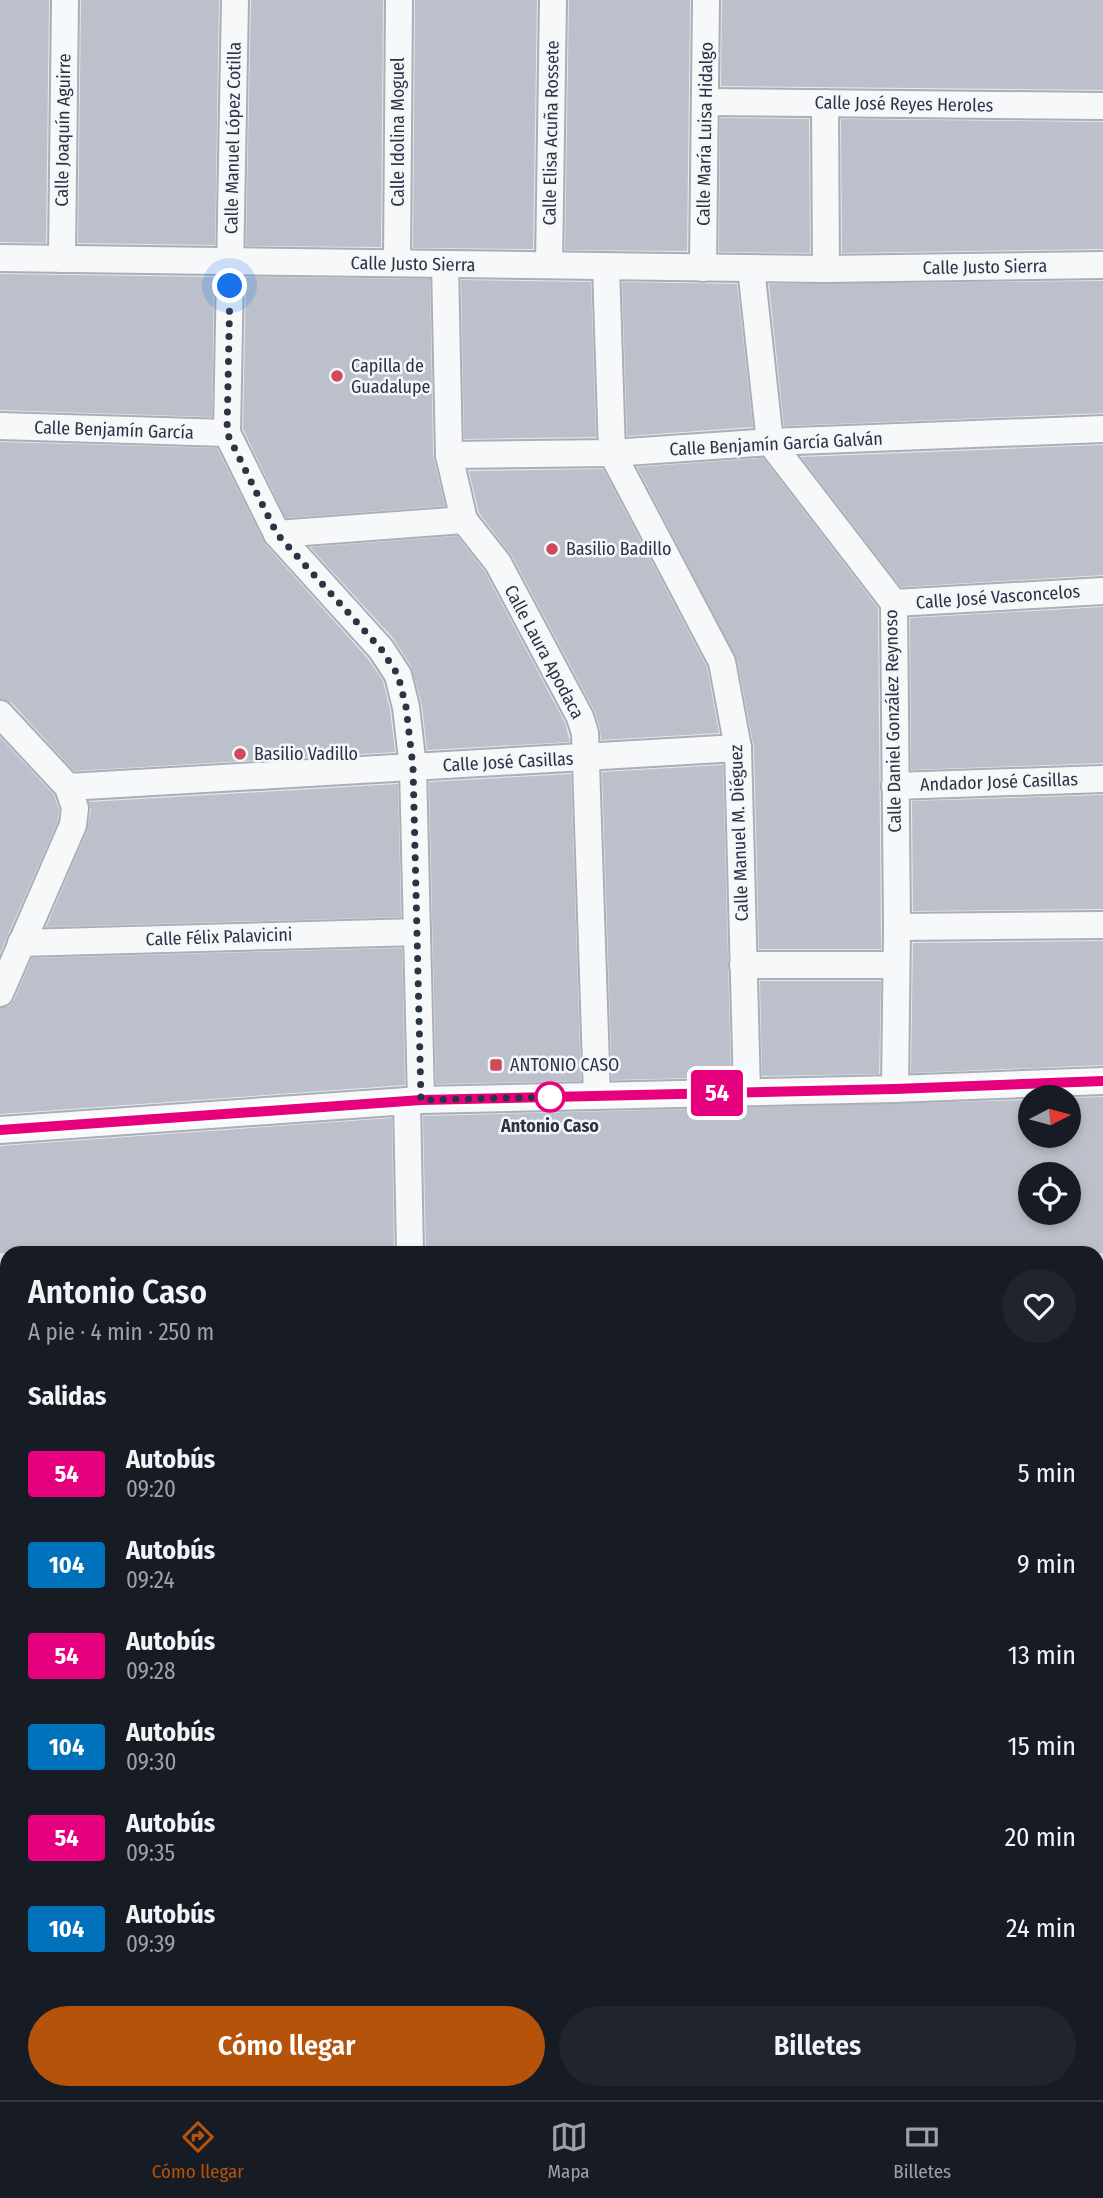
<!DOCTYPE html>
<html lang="es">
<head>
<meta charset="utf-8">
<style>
	:root { --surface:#171b24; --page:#20242c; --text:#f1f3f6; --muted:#9ea1a6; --line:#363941; --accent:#b45309 }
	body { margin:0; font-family:"Fira Sans Condensed",sans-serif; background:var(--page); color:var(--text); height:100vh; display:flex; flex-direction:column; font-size:26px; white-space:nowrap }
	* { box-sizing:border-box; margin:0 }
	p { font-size:23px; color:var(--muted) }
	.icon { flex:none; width:38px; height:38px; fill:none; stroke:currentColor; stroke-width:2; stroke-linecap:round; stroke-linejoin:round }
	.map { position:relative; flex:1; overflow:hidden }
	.drawer { position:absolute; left:0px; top:1246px; width:1104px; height:854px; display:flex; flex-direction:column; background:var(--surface); border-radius:21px 21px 0 0; box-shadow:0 4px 10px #0003 }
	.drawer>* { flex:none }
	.badge { padding:0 14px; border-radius:5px; font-size:24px; line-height:46px }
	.needle { width:46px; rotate:84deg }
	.tools { position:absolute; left:1018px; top:1085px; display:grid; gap:14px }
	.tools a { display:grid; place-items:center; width:63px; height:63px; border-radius:50%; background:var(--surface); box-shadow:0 4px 10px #0003; font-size:35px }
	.you { position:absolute; width:35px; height:35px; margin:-18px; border:5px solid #fff; border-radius:50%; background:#1a73e8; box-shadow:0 0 0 10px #1a73e833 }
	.map>.badge { position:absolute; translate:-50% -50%; box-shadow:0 0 0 4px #fff }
	h2 { padding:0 28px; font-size:26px; line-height:63px }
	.round { display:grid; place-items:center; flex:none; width:74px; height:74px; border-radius:37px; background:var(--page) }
	.head { display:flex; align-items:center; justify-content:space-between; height:119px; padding:0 28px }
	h1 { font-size:33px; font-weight:600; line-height:52px }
	.cta { display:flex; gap:14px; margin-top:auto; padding:14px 28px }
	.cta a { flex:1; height:80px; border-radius:42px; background:var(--accent); color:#fff; font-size:28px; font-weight:600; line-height:80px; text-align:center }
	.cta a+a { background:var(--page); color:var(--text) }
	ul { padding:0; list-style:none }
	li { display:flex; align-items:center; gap:21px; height:91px; padding:0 28px }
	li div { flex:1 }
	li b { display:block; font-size:26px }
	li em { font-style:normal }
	li .badge { min-width:77px; font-weight:700; text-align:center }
	.tabs { display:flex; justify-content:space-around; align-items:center; height:98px; border-top:2px solid var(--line); background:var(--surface); font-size:19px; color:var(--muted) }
	.tabs a { display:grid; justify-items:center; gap:4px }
	.tabs .selected { color:var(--accent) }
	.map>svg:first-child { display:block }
	.building { fill:#bbc0ca; fill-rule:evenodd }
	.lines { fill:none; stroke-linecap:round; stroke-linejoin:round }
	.minor-casing { stroke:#a9aeb7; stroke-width:30 }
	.path { stroke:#c2c5cb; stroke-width:4.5; stroke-dasharray:5 5; stroke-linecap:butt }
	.minor { stroke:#f7f8fa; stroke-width:26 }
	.line-casing { stroke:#fff; stroke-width:16 }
	.line { stroke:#e6007e; stroke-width:10 }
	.walk { stroke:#2b3445; stroke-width:7; stroke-dasharray:0 12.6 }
	.poi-dot { fill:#d1495b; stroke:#f4f6f9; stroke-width:2.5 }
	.stop-dot { fill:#fff; stroke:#e6007e; stroke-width:3.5 }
	.labels { text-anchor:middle; stroke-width:5; stroke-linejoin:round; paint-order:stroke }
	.street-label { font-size:18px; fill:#2b3445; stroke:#f4f6f9 }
	.poi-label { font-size:18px; fill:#2b3445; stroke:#f4f6f9; text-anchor:start }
	.stop-label { font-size:18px; font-weight:bold; fill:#2b3445; stroke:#f4f6f9 }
</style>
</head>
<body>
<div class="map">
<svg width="1103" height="2100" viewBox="0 0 1103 2100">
	<rect width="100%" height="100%" fill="#e4e7ec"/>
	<g class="building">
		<path d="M0,0H49L46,243L0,242Z"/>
		<path d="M81,0H219L215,245L78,243Z"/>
		<path d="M251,0H383L381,247L246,246Z"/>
		<path d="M415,0H537L533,249L413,248Z"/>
		<path d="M569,0H690L687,251L565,250Z"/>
		<path d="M722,0H1103V90L721,86Z"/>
		<path d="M720,118L809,119L810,253L719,252Z"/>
		<path d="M841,119L1103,122V249L842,253Z"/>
		<path d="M0,274L214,277L212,417L0,410Z"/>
		<path d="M246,277L430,279L433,455L445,506L286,518L243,429Z"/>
		<path d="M461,280L591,282L596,437L464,439Z"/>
		<path d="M1103,281V413L784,426L769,284Z"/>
		<path d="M622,282L737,284L753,427L627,436Z"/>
		<path d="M0,442L217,448L265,544L368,659L383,681L390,710L395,752L74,771L12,703L0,699Z"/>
		<path d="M1103,445V575L901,587L801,457Z"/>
		<path d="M763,458L878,608L881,949H759L754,748L737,659L637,467Z"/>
		<path d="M603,469L707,667L719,733L601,740L600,728L594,710L512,556L479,513L469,471Z"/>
		<path d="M457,536L485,572L565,723L570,742L427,750L422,705L411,666L393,638L310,547Z"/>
		<path d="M1103,607V763L911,770L910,618Z"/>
		<path d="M0,737L54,795L59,810L58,821L0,953Z"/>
		<path d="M723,765L731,1077L612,1080L602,772Z"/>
		<path d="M571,774L581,1081L436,1084L429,782Z"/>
		<path d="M398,784L401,917L46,927L87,831L91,810L89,802Z"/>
		<path d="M1103,795V909L913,911L912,801Z"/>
		<path d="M1103,941V1065L911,1073L913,943Z"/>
		<path d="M402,948L405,1085L0,1114V1008L9,1006L14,1000L32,958Z"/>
		<path d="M760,981H881L879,1074L762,1076Z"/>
		<path d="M1103,1097V1253H426L423,1116L1031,1100V1136H1069V1098ZM1031,1174H1069V1213H1031Z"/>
		<path d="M392,1118L394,1253H0V1146Z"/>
	</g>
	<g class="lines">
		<defs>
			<g id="minor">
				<path d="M235,0L227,433L277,534L381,649L398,675L406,707L413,767L421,1100"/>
				<path d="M705,102L1103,106"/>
				<path d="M825,103L826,269"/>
				<path d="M0,258L826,269L1103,265"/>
				<path d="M62,259L65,0"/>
				<path d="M397,263L399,0"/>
				<path d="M445,264L449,455L464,520L498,563L580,717L585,733L597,1096"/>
				<path d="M549,265L553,0"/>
				<path d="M606,266L612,453L722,662L738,748L747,1092"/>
				<path d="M703,268L706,0"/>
				<path d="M751,268L770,442L894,603L897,927L895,1089"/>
				<path d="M0,426L227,433"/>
				<path d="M449,455L612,453L770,442L1103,429"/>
				<path d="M277,534L464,520"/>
				<path d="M894,603L1103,591"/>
				<path d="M0,714L68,787L75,808L73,825L0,993"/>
				<path d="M895,786L1103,779"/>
				<path d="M68,787L738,748"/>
				<path d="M897,927L1103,925"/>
				<path d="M21,943L417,932"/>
				<path d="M743,965H896"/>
				<path d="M407,1101L410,1253"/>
				<path d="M0,1130L421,1100L895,1089L1103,1081"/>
				<path d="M0,1308H7"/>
				<path d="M0,1459L7,1458"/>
				<path d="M0,1750H7"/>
				<path d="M132,2093V2100"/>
				<path d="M282,2093L283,2100"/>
				<path d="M436,2093V2100"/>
			</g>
		</defs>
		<use href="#minor" class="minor-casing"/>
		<g class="path">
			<path d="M1097,1523H1103"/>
			<path d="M1097,2058H1103"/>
		</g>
		<use href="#minor" class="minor"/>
	</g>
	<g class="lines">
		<defs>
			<path id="line" d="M0,1130L421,1100L895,1089L1103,1081"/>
		</defs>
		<use href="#line" class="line-casing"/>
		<use href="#line" class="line"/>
		<path class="walk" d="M230,286L227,433L277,534L381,649L398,675L406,707L413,767L421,1100L550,1097"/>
	</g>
	<g class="poi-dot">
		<circle cx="337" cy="376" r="7"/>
		<circle cx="552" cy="549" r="7"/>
		<circle cx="240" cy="754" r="7"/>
		<rect x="489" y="1058" width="14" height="14" rx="3.5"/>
	</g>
	<circle class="stop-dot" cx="550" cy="1097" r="14"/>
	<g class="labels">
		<g class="street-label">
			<text transform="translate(904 104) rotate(1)" y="6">Calle José Reyes Heroles</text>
			<text transform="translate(63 130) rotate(-89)" y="6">Calle Joaquín Aguirre</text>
			<text transform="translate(398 132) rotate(-90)" y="6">Calle Idolina Moguel</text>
			<text transform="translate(551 133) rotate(-89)" y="6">Calle Elisa Acuña Rossete</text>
			<text transform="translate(705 134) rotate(-89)" y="6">Calle María Luisa Hidalgo</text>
			<text transform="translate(233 138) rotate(-89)" y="6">Calle Manuel López Cotilla</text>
			<text transform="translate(413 264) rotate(1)" y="6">Calle Justo Sierra</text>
			<text transform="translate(985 267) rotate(-1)" y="6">Calle Justo Sierra</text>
			<text transform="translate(114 430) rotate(2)" y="6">Calle Benjamín García</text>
			<text transform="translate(776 444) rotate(-3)" y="6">Calle Benjamín García Galván</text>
			<text transform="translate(998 597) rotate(-4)" y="6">Calle José Vasconcelos</text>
			<text transform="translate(544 652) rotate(62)" y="6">Calle Laura Apodaca</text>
			<text transform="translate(893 721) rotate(-91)" y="6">Calle Daniel González Reynoso</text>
			<text transform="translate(508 762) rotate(-3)" y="6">Calle José Casillas</text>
			<text transform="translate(999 782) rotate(-2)" y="6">Andador José Casillas</text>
			<text transform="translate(739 833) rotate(-92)" y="6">Calle Manuel M. Diéguez</text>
			<text transform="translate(219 937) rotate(-2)" y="6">Calle Félix Palavicini</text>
		</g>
		<g class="poi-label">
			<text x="351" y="372">Capilla de<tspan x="351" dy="21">Guadalupe</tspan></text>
			<text x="566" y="555">Basilio Badillo</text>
			<text x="254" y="760">Basilio Vadillo</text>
			<text x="510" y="1071">ANTONIO CASO</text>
		</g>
		<g class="stop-label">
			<text x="550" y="1132">Antonio Caso</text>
		</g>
	</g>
</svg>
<div class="tools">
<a><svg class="needle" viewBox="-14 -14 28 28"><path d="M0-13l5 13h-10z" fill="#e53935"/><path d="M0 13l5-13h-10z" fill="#9ea1a6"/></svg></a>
<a><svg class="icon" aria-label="locate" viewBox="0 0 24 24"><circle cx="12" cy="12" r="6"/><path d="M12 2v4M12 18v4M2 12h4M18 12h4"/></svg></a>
</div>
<div class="you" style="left:230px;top:286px"></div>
<b class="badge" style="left:717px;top:1093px;background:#e6007e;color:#fff">54</b>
<section class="drawer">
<div class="head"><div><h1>Antonio Caso</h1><p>A pie · 4 min · 250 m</p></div><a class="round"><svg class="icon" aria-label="heart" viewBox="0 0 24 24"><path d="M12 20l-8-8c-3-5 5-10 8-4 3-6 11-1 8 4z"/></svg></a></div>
<h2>Salidas</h2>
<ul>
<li><span class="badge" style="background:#e6007e;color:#fff">54</span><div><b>Autobús</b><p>09:20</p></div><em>5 min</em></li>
<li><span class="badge" style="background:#0072bc;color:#fff">104</span><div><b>Autobús</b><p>09:24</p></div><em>9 min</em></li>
<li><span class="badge" style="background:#e6007e;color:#fff">54</span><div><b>Autobús</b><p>09:28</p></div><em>13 min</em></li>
<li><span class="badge" style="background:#0072bc;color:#fff">104</span><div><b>Autobús</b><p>09:30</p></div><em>15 min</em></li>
<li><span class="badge" style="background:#e6007e;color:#fff">54</span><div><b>Autobús</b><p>09:35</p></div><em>20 min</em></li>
<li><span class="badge" style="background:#0072bc;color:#fff">104</span><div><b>Autobús</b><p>09:39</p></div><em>24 min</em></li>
</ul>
<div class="cta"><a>Cómo llegar</a><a>Billetes</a></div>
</section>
</div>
<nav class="tabs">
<a class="selected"><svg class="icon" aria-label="directions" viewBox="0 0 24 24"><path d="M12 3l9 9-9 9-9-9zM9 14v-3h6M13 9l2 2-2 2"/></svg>Cómo llegar</a>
<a><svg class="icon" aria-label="map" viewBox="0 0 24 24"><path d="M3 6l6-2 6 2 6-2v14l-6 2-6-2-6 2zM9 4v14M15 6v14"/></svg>Mapa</a>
<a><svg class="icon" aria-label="tickets" viewBox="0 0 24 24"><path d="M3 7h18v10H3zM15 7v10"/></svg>Billetes</a>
</nav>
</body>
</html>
